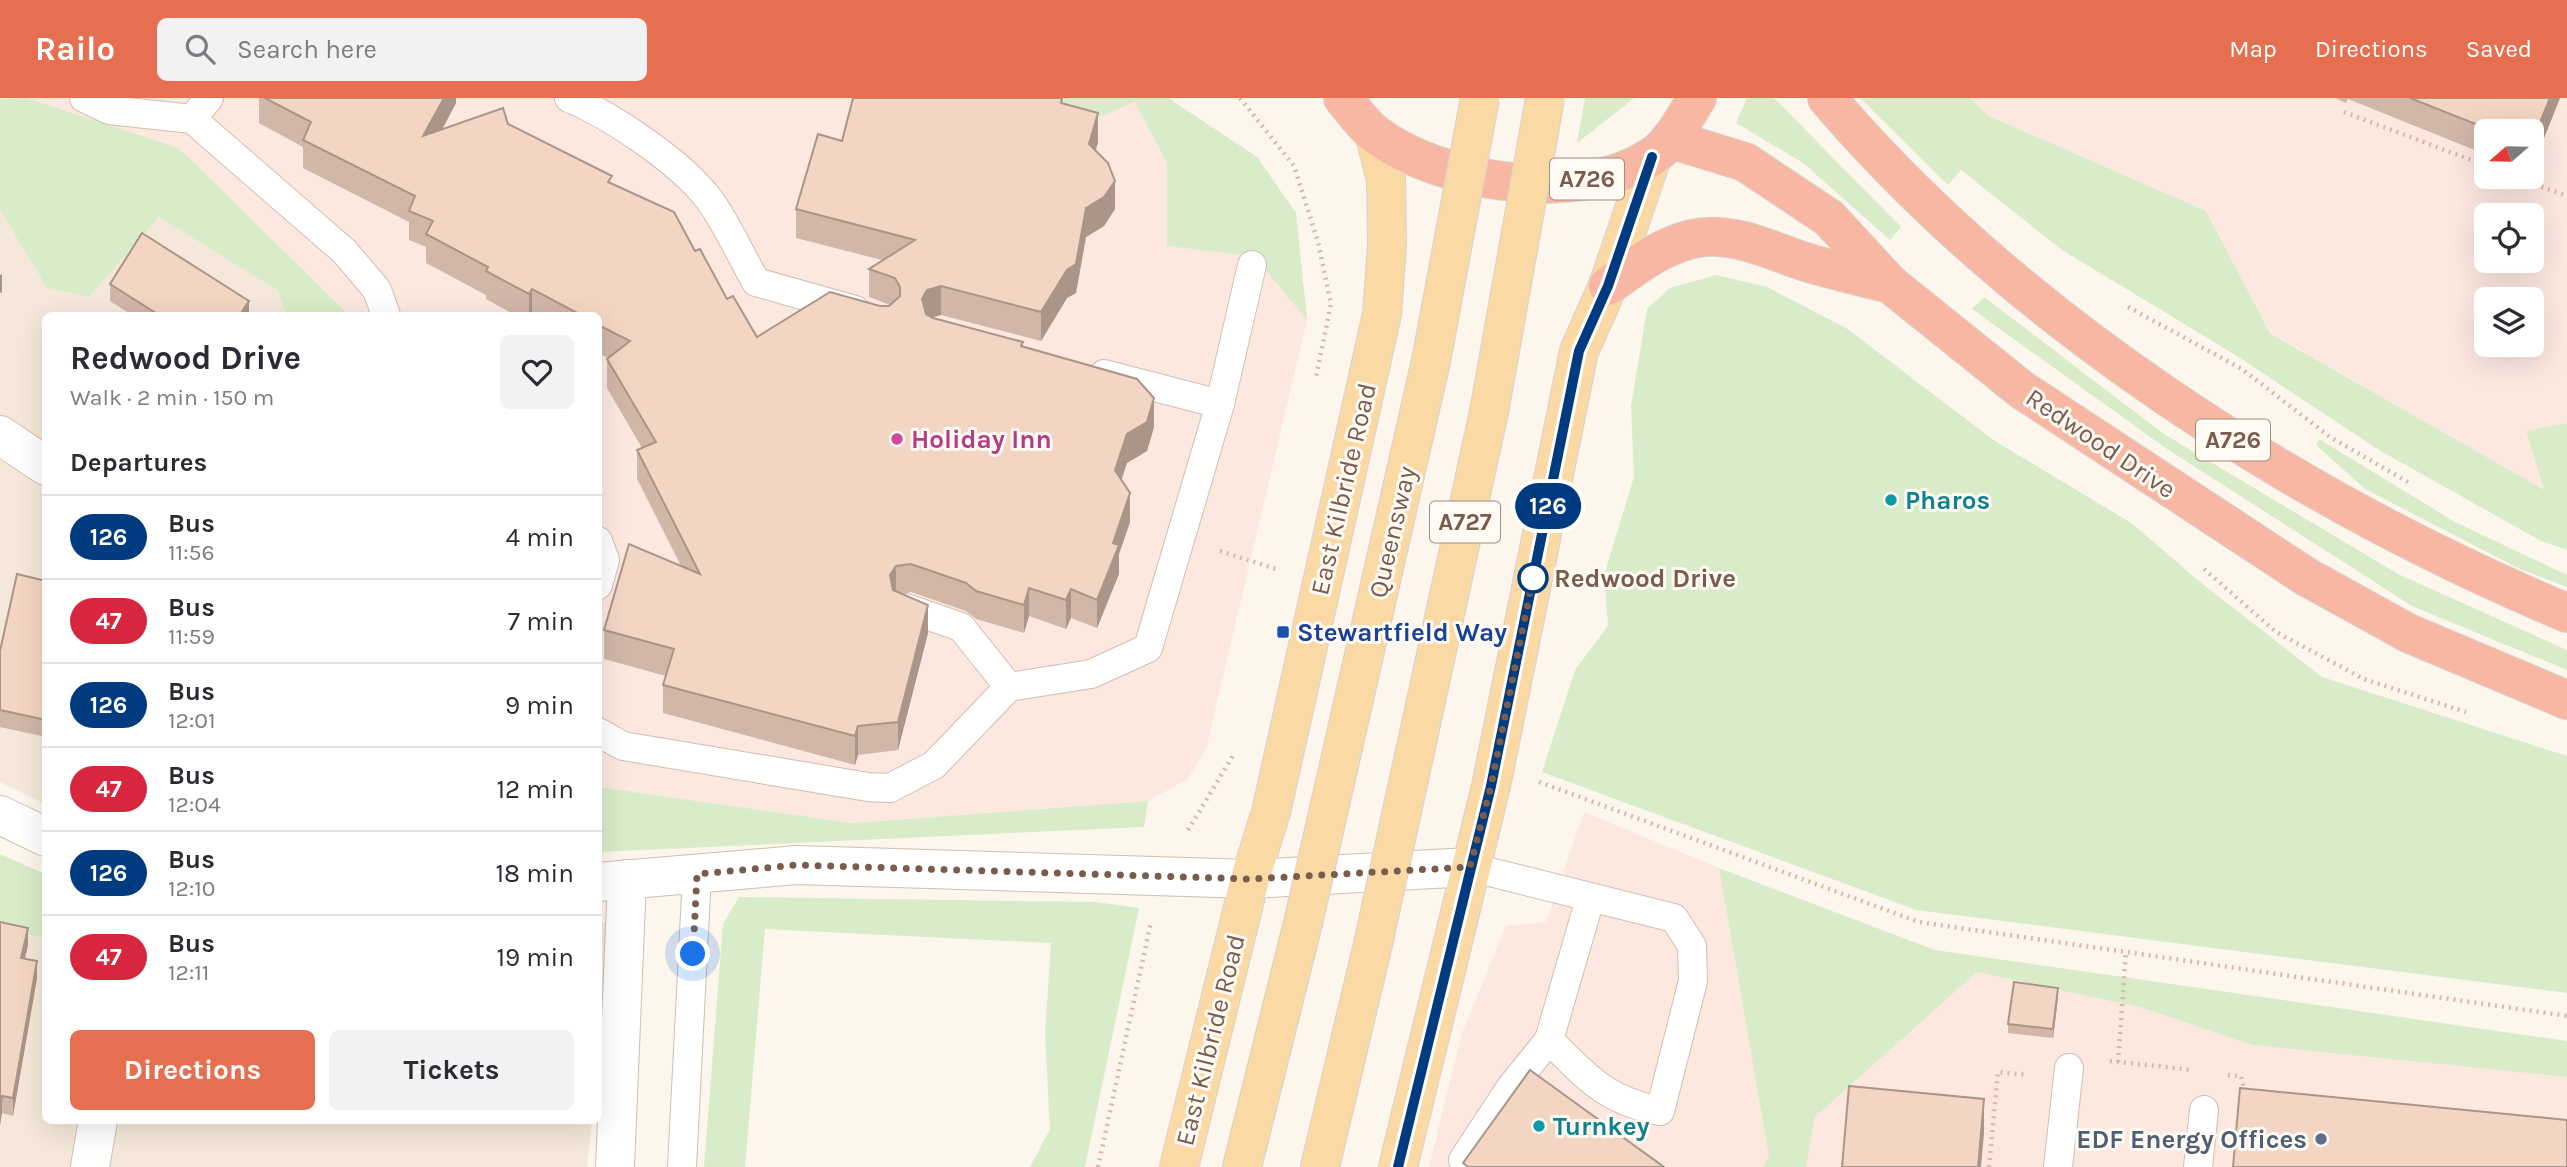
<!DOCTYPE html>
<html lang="en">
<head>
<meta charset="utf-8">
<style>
	:root { --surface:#fff; --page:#f2f2f3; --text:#2b2b33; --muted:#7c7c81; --line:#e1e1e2; --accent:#e76f51 }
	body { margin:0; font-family:Karla,sans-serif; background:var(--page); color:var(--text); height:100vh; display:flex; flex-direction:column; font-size:26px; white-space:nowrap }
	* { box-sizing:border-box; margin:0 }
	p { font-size:23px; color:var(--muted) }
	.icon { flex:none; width:38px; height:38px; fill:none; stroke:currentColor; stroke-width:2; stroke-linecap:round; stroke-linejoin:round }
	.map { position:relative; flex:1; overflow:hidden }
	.sheet { position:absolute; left:42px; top:214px; width:560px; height:812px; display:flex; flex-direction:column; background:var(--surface); border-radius:10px; box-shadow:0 7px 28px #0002 }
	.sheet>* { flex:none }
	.badge { padding:0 14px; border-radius:23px; font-size:24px; line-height:46px }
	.needle { width:46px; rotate:250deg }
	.controls { position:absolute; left:2474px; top:21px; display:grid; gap:14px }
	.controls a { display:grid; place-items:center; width:70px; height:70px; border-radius:10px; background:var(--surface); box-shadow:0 7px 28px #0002; font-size:35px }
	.you { position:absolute; width:35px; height:35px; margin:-18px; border:5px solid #fff; border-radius:50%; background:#1a73e8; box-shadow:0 0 0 10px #1a73e833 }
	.map>.badge { position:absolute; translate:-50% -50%; box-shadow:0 0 0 4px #fff }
	h2 { padding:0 28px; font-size:26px; line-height:63px }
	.round { display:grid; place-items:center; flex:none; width:74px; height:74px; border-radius:10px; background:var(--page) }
	.summary { display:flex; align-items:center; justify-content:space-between; height:119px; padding:0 28px }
	h1 { font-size:33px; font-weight:700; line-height:52px }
	.button { display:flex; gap:14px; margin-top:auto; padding:14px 28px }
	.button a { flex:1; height:80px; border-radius:10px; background:var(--accent); color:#fff; font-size:28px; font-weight:700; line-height:80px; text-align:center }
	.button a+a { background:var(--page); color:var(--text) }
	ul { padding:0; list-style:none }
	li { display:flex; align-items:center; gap:21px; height:84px; padding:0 28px; border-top:2px solid var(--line) }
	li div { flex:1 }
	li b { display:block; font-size:26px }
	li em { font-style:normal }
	li .badge { min-width:77px; font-weight:700; text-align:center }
	header { display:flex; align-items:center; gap:42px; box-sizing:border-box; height:98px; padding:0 35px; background:var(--accent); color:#fff }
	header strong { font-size:33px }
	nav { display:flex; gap:38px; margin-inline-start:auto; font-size:24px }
	.search { width:490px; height:63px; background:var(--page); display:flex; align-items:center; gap:18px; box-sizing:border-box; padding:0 24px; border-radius:10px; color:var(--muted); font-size:26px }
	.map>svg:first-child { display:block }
	.residential { fill:#f5e8da }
	.commercial { fill:#fde8e0; fill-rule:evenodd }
	.green { fill:#d8ecc9 }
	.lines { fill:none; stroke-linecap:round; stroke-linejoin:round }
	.lane-casing { stroke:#d1beb0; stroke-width:30 }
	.street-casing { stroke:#d1beb0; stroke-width:40 }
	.primary-casing { stroke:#dad1cd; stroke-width:40 }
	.highway-casing { stroke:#dad1cd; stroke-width:40 }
	.path { stroke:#d9b8a5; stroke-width:4.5; stroke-dasharray:2 5; stroke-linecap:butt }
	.lane { stroke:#fff; stroke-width:28 }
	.street { stroke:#fff; stroke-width:38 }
	.primary { stroke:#fbd9a5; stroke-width:38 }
	.highway { stroke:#f7b7a3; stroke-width:38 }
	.primary-bridge-casing { stroke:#dad1cd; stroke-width:40; stroke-linecap:butt }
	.primary-bridge { stroke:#fbd9a5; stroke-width:38 }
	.wall { fill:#d1b7a8 }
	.shaded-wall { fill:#aa9588 }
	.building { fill:#f3d5c3; stroke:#aa9588; stroke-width:2 }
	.line-casing { stroke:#fff; stroke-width:16 }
	.line { stroke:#003b80; stroke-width:10 }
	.walk { stroke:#7a5c4d; stroke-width:7; stroke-dasharray:0 12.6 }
	.hotel-dot { fill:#d1479c; stroke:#fffaf3; stroke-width:2.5 }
	.culture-dot { fill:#0f9aa8; stroke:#fffaf3; stroke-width:2.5 }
	.stop-dot { fill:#fff; stroke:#003b80; stroke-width:3.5 }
	.transit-dot { fill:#1a4fb4; stroke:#fffaf3; stroke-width:2.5 }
	.service-dot { fill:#5c6f8a; stroke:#fffaf3; stroke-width:2.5 }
	.labels { text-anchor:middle; stroke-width:6; stroke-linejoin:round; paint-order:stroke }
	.shield { fill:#fffaf3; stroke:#a28b7f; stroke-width:2 }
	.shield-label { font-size:24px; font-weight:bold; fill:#7a5c4d }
	.hotel-label { font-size:26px; font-weight:bold; fill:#b23c85; stroke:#fffaf3; text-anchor:start }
	.street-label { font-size:26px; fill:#7a5c4d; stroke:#fffaf3 }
	.culture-label { font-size:26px; font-weight:bold; fill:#0d838f; stroke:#fffaf3; text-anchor:start }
	.stop-label { font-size:26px; font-weight:bold; fill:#7a5c4d; stroke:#fffaf3; text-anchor:start }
	.transit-label { font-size:26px; font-weight:bold; fill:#164399; stroke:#fffaf3; text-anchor:start }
	.service-label { font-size:26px; font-weight:bold; fill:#4e5e75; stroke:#fffaf3; text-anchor:end }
</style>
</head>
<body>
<header>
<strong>Railo</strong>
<div class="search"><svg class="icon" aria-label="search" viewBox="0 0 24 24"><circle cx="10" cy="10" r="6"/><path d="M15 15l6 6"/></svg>Search here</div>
<nav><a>Map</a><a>Directions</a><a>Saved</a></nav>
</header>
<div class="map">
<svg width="2567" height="1069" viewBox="0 0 2567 1069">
	<rect width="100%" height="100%" fill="#fdf6ec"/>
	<g class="residential">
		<path d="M0,112L47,190L89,199L159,119L278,193L286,217H46L45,706L0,684Z"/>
		<path d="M610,823L602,932L599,965V825Z"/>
		<path d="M0,832L45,840L46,1022H592L587,1069H0Z"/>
	</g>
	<g class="commercial">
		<path d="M27,0H1168L1257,59L1296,115L1307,222L1206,651L1188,681L1148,703L852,725L599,689L598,217H349L179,50Z"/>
		<path d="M1970,0H2567V325L2526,334L2545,393L2270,234L2206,113L1989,18ZM2487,33H2532V79H2487ZM2487,117H2532V163H2487ZM2487,201H2532V247H2487Z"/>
		<path d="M1584,714L1719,770L1769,1059L1763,1069H1429L1462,935L1506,828L1546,824Z"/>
		<path d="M1977,874L2144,910L2252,947L2567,979V1069H1806L1814,1019Z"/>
	</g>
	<g class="green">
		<path d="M27,0L179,50L349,217H286L278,193L159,119L89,199L47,190L0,112V1Z"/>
		<path d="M1020,0H1168L1257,59L1296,115L1307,222L1254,158L1167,148V65L1135,4L1097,20Z"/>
		<path d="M1585,0H1634L1577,45Z"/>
		<path d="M1747,0H1774L1901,129L1890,142L1803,65L1736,25Z"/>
		<path d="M1860,0H1970L1989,18L2206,113L2270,235L2544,392L2526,333L2567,325V452L2541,443L2379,352L2237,258L2062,152L1961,72L1948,87Z"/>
		<path d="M1716,177L1767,189L1846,230L1995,343L2133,426L2195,480L2322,579L2567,658V895L1916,812L1542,674L1575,572L1608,528L1604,477L1634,379L1631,308L1647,211L1670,190Z"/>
		<path d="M1984,199L2164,336L2398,476L2567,552V572L2412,508L2167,351L1972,211Z"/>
		<path d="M2319,341L2455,424L2567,477V489L2520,471L2365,391L2316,347Z"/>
		<path d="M598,689L852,725L1148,703L1144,729L599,754Z"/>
		<path d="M0,756L45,776V840L0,832Z"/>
		<path d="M1719,770L1935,852L2567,943V979L2252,947L2143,910L1977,874L1815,1019L1806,1069H1763L1769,1059Z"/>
		<path d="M739,799L1096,804L1139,810L1085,1069H1030L1050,1031L1045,936L1051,845L765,831L745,1069H704L723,826Z"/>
	</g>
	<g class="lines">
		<defs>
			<g id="lane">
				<path d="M84,0L109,12L192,21L345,154L377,192L386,217"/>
				<path d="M569,0C612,18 679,63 708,100C724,120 742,160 756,184L855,212"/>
				<path d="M192,21L209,0"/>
				<path d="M1104,276L1220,306"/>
				<path d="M598,443L605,462L598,487"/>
				<path d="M906,510L961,529L1009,589"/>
				<path d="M598,634L623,648L868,689L890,690L934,667L1009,589L1091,576L1148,550L1220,306L1252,167"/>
				<path d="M1470,769L1674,820L1692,848L1693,883L1660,1013C1605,1002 1588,980 1549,942L1590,801"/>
				<path d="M1463,1062L1511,989L1549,942"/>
				<path d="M682,1069L697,776"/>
				<path d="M2058,1069L2069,970"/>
				<path d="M2198,1069L2204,1012"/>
			</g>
			<g id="street">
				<path d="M0,337L46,368"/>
				<path d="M0,717L46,739"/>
				<path d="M598,784L797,767L1250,781L1470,769"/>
				<path d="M90,1069L98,1022"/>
				<path d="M615,1069L627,781"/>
			</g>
			<g id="primary">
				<path d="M1179,1069L1250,781L1271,714L1382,216L1387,147L1386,81L1374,35"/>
				<path d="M1242,1069L1303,825"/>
				<path d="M1320,1069L1373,846"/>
				<path d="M1398,1069L1491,688L1579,253L1608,188L1652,59"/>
			</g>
			<g id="highway">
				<path d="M1343,0C1353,12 1363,27 1375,36C1441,86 1580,106 1651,59C1672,46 1684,20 1697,0"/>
				<path d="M1827,0C2017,223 2298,402 2567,515"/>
				<path d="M1670,41L1745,64L1829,120L1890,186L2022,292L2305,478L2408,535L2567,602"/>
				<path d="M1608,188C1635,169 1659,149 1692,141C1732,131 1775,155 1812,166C1838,173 1864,180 1890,186"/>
			</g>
		</defs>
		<use href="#lane" class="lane-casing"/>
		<use href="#street" class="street-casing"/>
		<use href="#primary" class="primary-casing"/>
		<use href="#highway" class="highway-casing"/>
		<g class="path">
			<path d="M1240,0L1294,68L1318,144L1331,206L1316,279"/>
			<path d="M2344,14L2487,68"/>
			<path d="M2515,79L2567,98"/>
			<path d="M2128,209L2242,271L2330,339L2408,384"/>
			<path d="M1220,453L1276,471"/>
			<path d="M2204,471L2276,534L2364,581L2466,614"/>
			<path d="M1539,684L1919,824L2567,918"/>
			<path d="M1188,732L1234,656"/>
			<path d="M2110,963L2192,972"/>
			<path d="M2118,964L2126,854"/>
			<path d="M2228,977L2241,978L2245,994"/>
			<path d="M1098,1069L1151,824"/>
			<path d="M1989,1069L1998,974L2028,977"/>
		</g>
		<use href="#lane" class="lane"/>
		<use href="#street" class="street"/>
		<use href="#primary" class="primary"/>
		<use href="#highway" class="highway"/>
		<defs>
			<g id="primary-bridge">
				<path d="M1303,825L1431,263L1480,0"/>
				<path d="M1373,846L1489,314L1545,0"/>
			</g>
		</defs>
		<use href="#primary-bridge" class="primary-bridge-casing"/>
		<use href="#primary-bridge" class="primary-bridge"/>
	</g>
	<g class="wall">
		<path d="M259,0H456V5L442,32L508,26L612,85L695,153L727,201L757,239L880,208H889L890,207L869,199V171L882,162L796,140V111L842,43L1062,5L1098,44L1096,52L1115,111L1104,128L1086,139L1076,195L1067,200L1041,243L941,217L932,219L1023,249L1154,329L1147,353L1127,365L1121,381L1130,424L1119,456V476L1097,530L1071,520L1066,531L1029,518L1024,535L976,521L966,513L911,494L903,496L928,535L898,652L858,657L855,667L663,615V587L666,578L604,561V532L681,468L637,381V352L642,350L607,290V261L608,260L598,255V217H515L486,201V197L426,165V149L409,142V124L303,70V49L259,25Z"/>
		<path d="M2335,0H2560L2532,70V33H2487V57L2348,1L2346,5Z"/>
		<path d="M110,186L249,217H132L110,203Z"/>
		<path d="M46,483V639L0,629V553Z"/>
		<path d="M0,824L28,847L25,861L37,880L13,1018L2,1015L0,1027Z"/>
		<path d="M2058,899L2053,940L2008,935V926Z"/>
	</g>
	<g class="shaded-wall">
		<path d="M444,0H456V5L423,67V38Z"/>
		<path d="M2550,0H2560L2532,70V44Z"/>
		<path d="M1098,15V44L1089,75V46Z"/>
		<path d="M1115,83V111L1104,128L1086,139L1076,195L1067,200L1041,243V214L1086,110Z"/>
		<path d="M2,176V194L0,195V177Z"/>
		<path d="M941,188V217L927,221L922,201L927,192Z"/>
		<path d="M532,191V217H529V196Z"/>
		<path d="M249,203V217H240Z"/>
		<path d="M1154,300V329L1147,353L1127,365L1115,401V372L1127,336Z"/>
		<path d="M1130,395V424L1119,456V476L1097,530V502L1113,445Z"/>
		<path d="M896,468V497L890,505V477Z"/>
		<path d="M1029,490V518L1024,535V507Z"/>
		<path d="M1071,491V520L1066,531V502Z"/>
		<path d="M928,507V535L898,652V624Z"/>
		<path d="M858,628V657L855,667V638Z"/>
		<path d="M28,830V847L21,877V860Z"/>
		<path d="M37,863V880L13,1018V1000Z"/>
		<path d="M2058,890V899L2053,940V931Z"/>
		<path d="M2,998V1015L0,1027V1010Z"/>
		<path d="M1984,1001V1035L1981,1069H1978Z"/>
	</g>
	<g class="building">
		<path d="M265,0H444L423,38L503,10L508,26L612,78L608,84L674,114L695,153L700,151L727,201L733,198L757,239L830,194L880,208H889L900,198V189L895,180L869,171L915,142L796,111L818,36L842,43L853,0H1062L1061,5L1098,15L1089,46L1108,65L1115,83L1104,99L1086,110L1076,166L1067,172L1041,214L941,188L927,192L922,201L926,216L933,220L1023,244L1021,248L1137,281L1154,300L1147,324L1127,336L1115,372L1130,395L1113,445L1119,447L1097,502L1071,491L1066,502L1029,490L1024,507L976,493L966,485L911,466L896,468L890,477L893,492L928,507L898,624L858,628L855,638L663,587L674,551L604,532L629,446L700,476L637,352L656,344L607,261L630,243L598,227V217H581L532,191L529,196L486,173L488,169L426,136L433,123L409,113L415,98L303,42L311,24Z"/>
		<path d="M2410,0H2550L2532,44V33H2493Z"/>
		<path d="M142,135L249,203L240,217H159L110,186Z"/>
		<path d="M17,476L46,483V622L0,612V553Z"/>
		<path d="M0,824L28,830L21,860L37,863L13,1000L2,998L0,1010Z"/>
		<path d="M2014,884L2058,890L2053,931L2008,926Z"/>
		<path d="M1530,972L1664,1069H1468L1463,1065Z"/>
		<path d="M1849,988L1984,1001L1978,1069H1842Z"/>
		<path d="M2240,990L2567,1022V1069H2233Z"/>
	</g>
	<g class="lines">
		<defs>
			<path id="line" d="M1398,1069L1491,688L1579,253L1608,188L1652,59"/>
		</defs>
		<use href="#line" class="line-casing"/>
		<use href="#line" class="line"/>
		<path class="walk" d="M693,856L697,776L797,767L1250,781L1470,769L1491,688L1535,470L1533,480"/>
	</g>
	<circle class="hotel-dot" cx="897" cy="341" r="7"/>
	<g class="culture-dot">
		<circle cx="1891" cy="402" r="7"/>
		<circle cx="1539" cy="1028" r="7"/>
	</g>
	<circle class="stop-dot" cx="1533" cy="480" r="14"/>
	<rect class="transit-dot" x="1276" y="527" width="14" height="14" rx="3.5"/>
	<circle class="service-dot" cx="2321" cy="1041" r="7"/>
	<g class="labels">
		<g class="shield">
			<rect x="1550" y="60.5" width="74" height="41" rx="5"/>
			<rect x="2196" y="321.5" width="74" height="41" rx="5"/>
			<rect x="1430" y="403.5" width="70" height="41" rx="5"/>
		</g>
		<g class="shield-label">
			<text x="1587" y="89">A726</text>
			<text x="2233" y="350">A726</text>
			<text x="1465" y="432">A727</text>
		</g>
		<g class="hotel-label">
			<text x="911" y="350">Holiday Inn</text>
		</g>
		<g class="street-label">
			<text transform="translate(2101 345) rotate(34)" y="9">Redwood Drive</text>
			<text transform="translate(1343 391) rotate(-77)" y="9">East Kilbride Road</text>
			<text transform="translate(1392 434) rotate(-77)" y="9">Queensway</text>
			<text transform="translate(1210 942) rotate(-76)" y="9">East Kilbride Road</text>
		</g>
		<g class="culture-label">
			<text x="1905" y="411">Pharos</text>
			<text x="1553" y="1037">Turnkey</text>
		</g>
		<g class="stop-label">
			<text x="1554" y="489">Redwood Drive</text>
		</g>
		<g class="transit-label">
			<text x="1297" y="543">Stewartfield Way</text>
		</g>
		<g class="service-label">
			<text x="2307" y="1050">EDF Energy Offices</text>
		</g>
	</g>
</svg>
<div class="controls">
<a><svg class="needle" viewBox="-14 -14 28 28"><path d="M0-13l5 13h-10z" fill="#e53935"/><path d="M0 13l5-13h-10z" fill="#7c7c81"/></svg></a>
<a><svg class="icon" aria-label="locate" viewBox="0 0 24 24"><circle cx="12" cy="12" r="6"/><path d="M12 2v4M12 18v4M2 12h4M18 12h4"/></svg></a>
<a><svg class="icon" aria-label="layers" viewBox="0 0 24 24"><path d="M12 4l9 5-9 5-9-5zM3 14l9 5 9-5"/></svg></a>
</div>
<div class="you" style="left:693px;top:856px"></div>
<b class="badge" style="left:1548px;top:408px;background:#003b80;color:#fff">126</b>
<section class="sheet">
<div class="summary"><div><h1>Redwood Drive</h1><p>Walk · 2 min · 150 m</p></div><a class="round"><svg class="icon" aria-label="heart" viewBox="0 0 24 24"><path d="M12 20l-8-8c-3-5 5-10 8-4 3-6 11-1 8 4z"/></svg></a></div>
<h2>Departures</h2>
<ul>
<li><span class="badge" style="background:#003b80;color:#fff">126</span><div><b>Bus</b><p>11:56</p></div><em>4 min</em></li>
<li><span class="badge" style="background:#d7263d;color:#fff">47</span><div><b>Bus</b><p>11:59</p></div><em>7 min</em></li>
<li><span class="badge" style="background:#003b80;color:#fff">126</span><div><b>Bus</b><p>12:01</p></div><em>9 min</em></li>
<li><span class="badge" style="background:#d7263d;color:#fff">47</span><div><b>Bus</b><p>12:04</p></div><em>12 min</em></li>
<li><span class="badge" style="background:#003b80;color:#fff">126</span><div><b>Bus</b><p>12:10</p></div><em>18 min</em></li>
<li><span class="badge" style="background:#d7263d;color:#fff">47</span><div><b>Bus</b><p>12:11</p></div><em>19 min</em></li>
</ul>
<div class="button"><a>Directions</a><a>Tickets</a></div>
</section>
</div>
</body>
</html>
